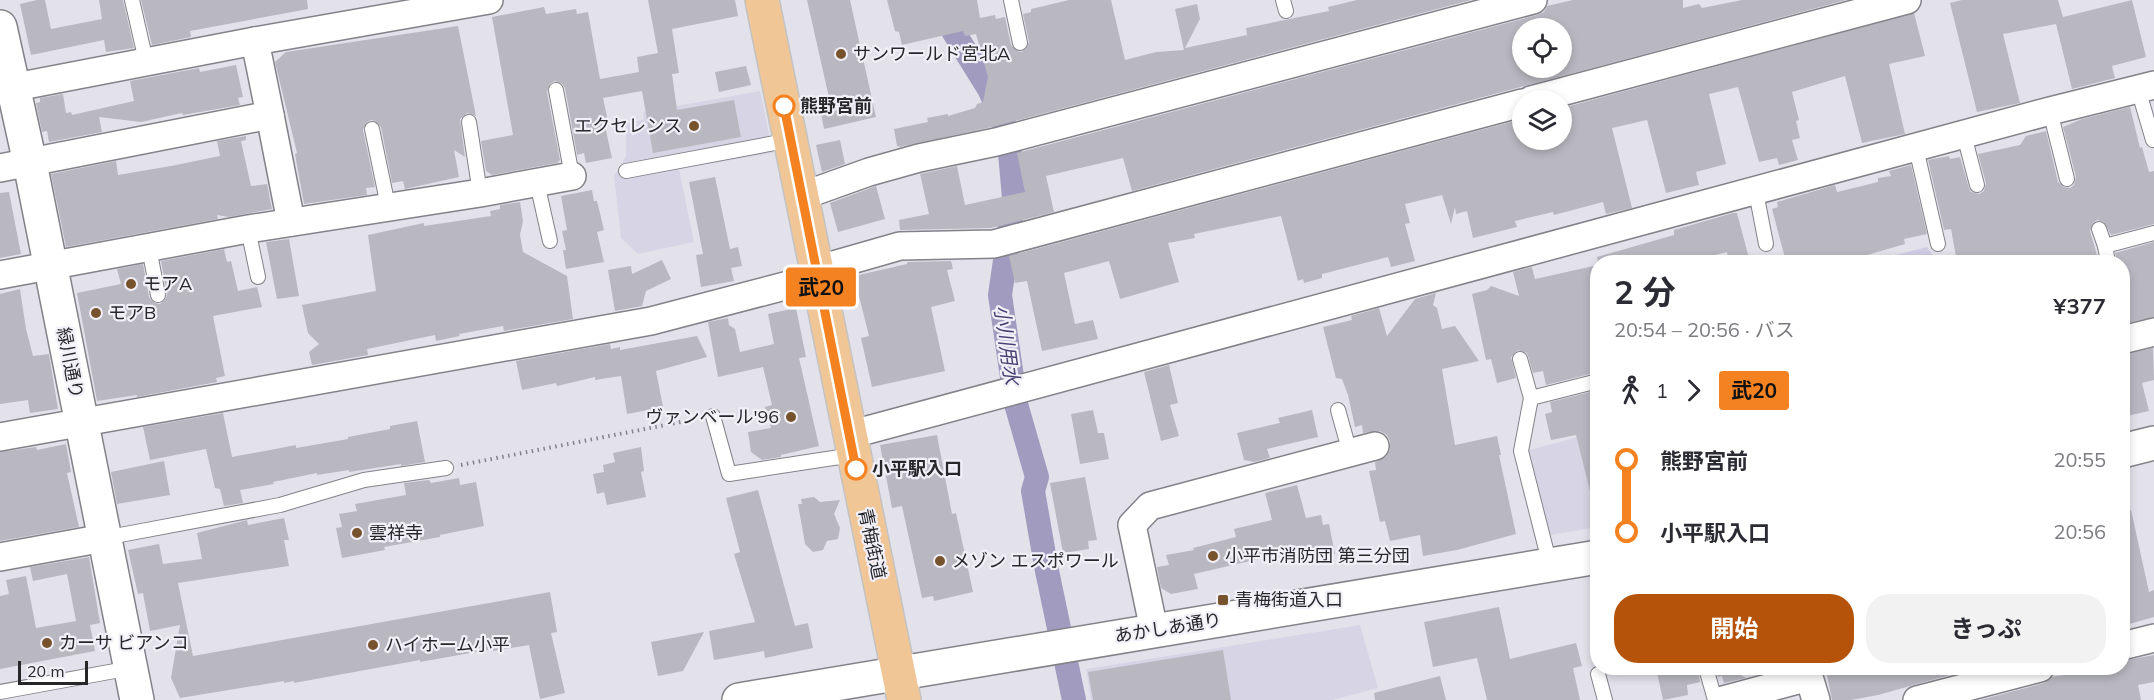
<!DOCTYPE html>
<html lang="ja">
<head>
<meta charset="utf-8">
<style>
	:root { --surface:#fff; --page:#f2f2f3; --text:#2b2b33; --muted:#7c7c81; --accent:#b45309 }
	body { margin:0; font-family:Mulish,"Noto Sans JP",sans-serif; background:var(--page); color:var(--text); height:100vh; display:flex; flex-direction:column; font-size:22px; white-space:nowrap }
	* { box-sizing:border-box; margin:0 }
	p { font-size:20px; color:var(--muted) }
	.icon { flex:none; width:33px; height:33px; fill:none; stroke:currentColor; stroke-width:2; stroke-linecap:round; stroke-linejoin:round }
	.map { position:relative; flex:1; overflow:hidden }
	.sheet { position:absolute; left:1590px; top:255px; width:540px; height:420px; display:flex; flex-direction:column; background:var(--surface); border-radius:24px; box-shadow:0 3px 9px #0003 }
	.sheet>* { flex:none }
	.badge { padding:0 12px; border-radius:4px; font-size:21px; line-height:39px }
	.tools { position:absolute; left:1512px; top:18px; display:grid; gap:12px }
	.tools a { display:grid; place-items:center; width:60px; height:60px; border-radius:50%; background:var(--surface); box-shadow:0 3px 9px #0003; font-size:30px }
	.scale { position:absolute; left:18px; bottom:15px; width:70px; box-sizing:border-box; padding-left:6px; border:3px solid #27272a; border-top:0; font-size:16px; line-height:21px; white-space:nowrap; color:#27272a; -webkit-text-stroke:4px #f1f0f8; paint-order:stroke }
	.map>.badge { position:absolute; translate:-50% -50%; box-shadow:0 0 0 3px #fff }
	.legs { display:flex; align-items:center; gap:9px; height:66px; padding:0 24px; font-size:20px }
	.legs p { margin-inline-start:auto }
	.head { display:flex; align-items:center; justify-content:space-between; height:102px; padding:0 24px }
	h1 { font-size:33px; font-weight:700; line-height:45px }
	.primary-button { display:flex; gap:12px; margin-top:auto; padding:12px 24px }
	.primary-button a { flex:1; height:69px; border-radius:24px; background:var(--accent); color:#fff; font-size:24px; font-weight:700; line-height:69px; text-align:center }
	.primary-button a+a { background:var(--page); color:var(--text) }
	ul { padding:0 24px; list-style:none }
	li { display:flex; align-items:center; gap:21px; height:72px; font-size:22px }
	li i { display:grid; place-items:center; width:9px; height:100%; margin:0 8px; background:currentColor }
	li i::after { content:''; width:15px; height:15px; margin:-8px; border:4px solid; border-radius:50%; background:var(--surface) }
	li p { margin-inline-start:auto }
	li:first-child i { background:linear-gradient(#0000 50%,currentColor 0) }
	li:last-child i { background:linear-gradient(currentColor 50%,#0000 0) }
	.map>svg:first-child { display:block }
	.built { fill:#d7d5e5 }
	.green { fill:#cfcce4 }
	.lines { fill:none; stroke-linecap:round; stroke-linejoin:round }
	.canal { stroke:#a19cbf; stroke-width:24 }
	.building { fill:#b9b8c0; fill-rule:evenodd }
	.service-casing { stroke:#838289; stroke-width:16 }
	.minor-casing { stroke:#838289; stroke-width:30 }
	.tertiary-casing { stroke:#838289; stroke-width:36 }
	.primary-casing { stroke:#c3c3c3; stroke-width:36 }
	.path { stroke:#848389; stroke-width:4; stroke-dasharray:1.5 4.5; stroke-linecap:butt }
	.service { stroke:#fff; stroke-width:14 }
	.minor { stroke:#fff; stroke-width:27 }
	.tertiary { stroke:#fff; stroke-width:33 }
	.primary { stroke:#f1c697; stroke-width:33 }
	.line-1-casing { stroke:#fff; stroke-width:14 }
	.line-1 { stroke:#f58220; stroke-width:9 }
	.poi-dot { fill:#76532c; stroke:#f1f0f8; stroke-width:2 }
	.stop-1-dot { fill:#fff; stroke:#f58220; stroke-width:3 }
	.labels { text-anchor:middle; stroke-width:4.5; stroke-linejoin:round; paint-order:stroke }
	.poi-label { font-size:18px; fill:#27272a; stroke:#f1f0f8; text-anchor:start }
	.stop-label { font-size:18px; font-weight:bold; fill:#27272a; stroke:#f1f0f8; text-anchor:start }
	.street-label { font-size:18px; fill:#27272a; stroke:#f1f0f8 }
	.water-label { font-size:20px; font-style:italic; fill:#4b4273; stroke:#f1f0f8 }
</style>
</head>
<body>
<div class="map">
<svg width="2154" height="700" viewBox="0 0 2154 700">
	<rect width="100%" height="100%" fill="#e3e2eb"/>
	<g class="built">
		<path d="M760,91L773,153L679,169L694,242L638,254L621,238L614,176L626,156V124L644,119L643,112Z"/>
		<path d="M1597,432V527L1550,535L1529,450Z"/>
		<path d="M1360,625L1378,688L1333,700H1091L1086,669Z"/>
	</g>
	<path class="green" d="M1927,247L1932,254L1934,262H1868Z"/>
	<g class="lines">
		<path class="canal" d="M942,0L953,31L989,89L1003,119L1010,153L1014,198L1000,295L1016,404L1037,477L1033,491L1046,566L1074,700"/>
	</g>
	<g class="building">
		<path d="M37,0H45L51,29L102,19L99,0H123L134,48L106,52L104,40L31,55L20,4Z"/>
		<path d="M141,0H307L308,9L190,31L191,37L152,45Z"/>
		<path d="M648,0H735L738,16L672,29L679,73L672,74L677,110L734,100L741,137L653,153L642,91L603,98L609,126H605L612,158L586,163L584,153L577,155L565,88L562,84L555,81L550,84L547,92L560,160L557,163L492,175L486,171L481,141L513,135L492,17L544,7L546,14L576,9L577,14L588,12L600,79L639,72L637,57L658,53Z"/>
		<path d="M807,0H850L876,117L824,129L819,104L830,102Z"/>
		<path d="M887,0H977L980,18L995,15L996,19L1005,17L1011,45L1017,51L1021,52L1026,49L1029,42L1023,14L1031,12V9L1069,0H1111L1125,60L1156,52L1184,50L1175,9L1197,4L1200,19L1185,48L1247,35L1246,28L1329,11L1328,7L1357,0H1471L992,127L900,147L897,146L894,129L928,122L927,118L948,114V116L975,108L977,104L983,102L988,77L976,34L965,36L963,31L902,45L899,32L895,31Z"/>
		<path d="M1573,0H1683V8L1699,4L1702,8L1742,0H1846L1132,191L1123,158L1046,176L1054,212L991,228L900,230L899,220L929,214L920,174L957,166L965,205L1025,192L1017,153L1537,15L1544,12L1547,6ZM1522,28H1562V68H1522Z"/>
		<path d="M1962,0H2058L2063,17L2132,0L2146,57L2112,66L2115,78L2072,89L2056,24L2003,34L2020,103L1977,112L1950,3Z"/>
		<path d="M1914,13L1925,56L1889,64L1905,134L1862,143L1845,76L1792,92L1799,120L1796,121L1800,138L1792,140L1798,160L1779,165L1777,158L1759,162L1738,87L1709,94L1726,164L1696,172L1699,185L1666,193L1647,120L1612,128L1632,208L1606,214L1603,202L1554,215L1553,212L1515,221L1517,227L1473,238L1467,211L1456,214L1455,207L1451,224L1442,195L1405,204L1410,223L1405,224L1415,261L1391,267L1388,257L1322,274V278L1304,283L1303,279L1298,281L1281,216L1194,234L1195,238L1168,243L1179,282L1120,299L1109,261L1064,273L1075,324L1093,320L1098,339L1042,351L1027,281L1015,283L1009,256L1522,119V140H1562V108Z"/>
		<path d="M458,26L476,116L467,113L460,119L465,157L454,150L459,177L405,189L403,181L392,183L381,127L375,121L371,120L366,123L363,130L375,187L366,188L367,195L304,204L295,154L297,153L275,62L286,52Z"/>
		<path d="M236,65L243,97L238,98L240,105L183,115L182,113L141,122L99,117L102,132L49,142L47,131L42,132L36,103L40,102V98L63,94L66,113L71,112L72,115L134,101L130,81L199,68L200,72Z"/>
		<path d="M746,66L751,85L719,92L715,72Z"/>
		<path d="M2130,107L2140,148L2142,147L2149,172L2154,171V224L2111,235L2104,222L2097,220L2093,223L2090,231L2099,262H1957L1951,229L1944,230L1928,160L1949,156L1950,159L1960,157L1969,188L1971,192L1979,194L1984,191L1986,183L1978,154L2020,145L2026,136L2046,131L2058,182L2064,187L2070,188L2074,185L2076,177L2063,127L2082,119Z"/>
		<path d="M246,136V140L241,141L251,186L267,184L272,209L229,217L217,215L218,219L66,247L51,174L116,161L118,175L171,166L220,156L217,141Z"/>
		<path d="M840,140L845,164L822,172L816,145Z"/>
		<path d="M1911,165L1927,234L1904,239L1905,244L1843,262H1786L1772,209L1778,207L1777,202L1835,185L1837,192L1878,182V178L1891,176L1889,171Z"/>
		<path d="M715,177L730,249L738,247L742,266L731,268L734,281L701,287L696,255L703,254L689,182Z"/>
		<path d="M876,186L885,219L838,232L830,203Z"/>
		<path d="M592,190L594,201H597L604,230L597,232L604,262L566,269L563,250H566L562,231L567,230L561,196Z"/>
		<path d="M9,192L21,254L0,258V193Z"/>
		<path d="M520,202L523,221L520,235L523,252L567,276L573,319L504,331L503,326L459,334L460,336L436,341L435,335L367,349L368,355L312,365L309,352L319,344L308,333L302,305L376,291L368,235L424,223V226L491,216L490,211L500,209V205Z"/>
		<path d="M1733,213H1737L1750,262H1729L1727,252L1688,262H1598L1597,257L1674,235V230Z"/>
		<path d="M289,239L299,296L277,299L266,242Z"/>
		<path d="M2154,242V317L2122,324V262H2117L2115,253Z"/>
		<path d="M224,249L227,262L231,261L238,291L257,287L262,307L213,316L225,376L216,378L217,382L137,397V395L97,401L77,293L121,284L117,269L143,264L149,297L155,303L160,304L166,298L167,294L161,261Z"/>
		<path d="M662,260L671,279L646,291L642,306L615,311L608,270L631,266L632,274Z"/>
		<path d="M951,261L953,269L947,270L955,301L931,307L945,371L872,387L861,338L869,336L854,276L907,264V262Z"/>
		<path d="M1598,265V372L1546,385L1543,371L1533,373L1527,353L1518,350L1511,357L1516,378L1497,383L1491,359L1486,360L1472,294L1487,290L1491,286L1519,296L1513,272L1532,267L1535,279Z"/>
		<path d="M20,289L26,329L33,356L49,354L58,409L30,413L28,400L0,404V294Z"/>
		<path d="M1436,293L1433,305L1437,308L1442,329L1455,326L1479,361L1442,369L1455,445L1497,436L1501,455H1499L1516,534L1457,550L1423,556L1420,535L1390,541L1385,521L1380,522L1369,471L1376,470L1375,462L1386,457L1390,450V441L1387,435L1380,431L1363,433L1362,425L1355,427L1348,395L1342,379L1336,378L1323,327L1352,320L1351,316L1379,308L1387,336L1415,299Z"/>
		<path d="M796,308L806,357L799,358L819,446L781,455V457L762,460L751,452L748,432L771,428L765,407L772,405L763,367L718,377L708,322L728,318L729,325L735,329L740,352L774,344L768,314Z"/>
		<path d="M697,336L707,357L656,371L663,407L627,414L621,376L595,380V377L557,386L556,383L522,390L516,361L610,344L611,349L620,347V350Z"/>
		<path d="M2153,348L2154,380L2142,383L2149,411L2122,417V355Z"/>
		<path d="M1169,365L1178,403L1170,405L1179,436L1161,441L1144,372Z"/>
		<path d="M1598,390V494L1591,495L1576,435L1551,440L1545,414L1552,412L1550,402Z"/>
		<path d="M1093,410L1098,433H1104L1109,459L1080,464L1071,414Z"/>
		<path d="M1312,410L1318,437L1267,449L1270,458L1254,462L1244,460L1237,433L1280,423L1278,418Z"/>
		<path d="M223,413L232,457L296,445V448L348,439V437L390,429V426L417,421L425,462L401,466V464L349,472V470L317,475V473L273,482L274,484L240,490L243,503L224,506L220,489L215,488L206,449L150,460L143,427Z"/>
		<path d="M937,435L952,514L956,513L973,592L934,601L933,596L922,598L902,506L892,508L880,445Z"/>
		<path d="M66,444L71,472L67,473L79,527L0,541V452L36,447L37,450Z"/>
		<path d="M641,447L644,471L641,472L646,497L607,505L604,492L597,494L593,474L604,472L603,465L615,462L613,453Z"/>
		<path d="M164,461L170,495L117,504L111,472Z"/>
		<path d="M1085,477L1097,540L1088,541L1089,549L1063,553L1050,483Z"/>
		<path d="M459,478L460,485L476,482L484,526L440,535V537L384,547L385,550L342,558L336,528L342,527L339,514L357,511L355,504L406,495L404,483L429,480L431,483Z"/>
		<path d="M1297,485L1306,518L1321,515L1323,525L1329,524L1335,554L1300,560L1298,550L1194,574L1198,589L1171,594L1161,588L1157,567L1169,565L1166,555L1194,550L1193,548L1236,537L1234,529L1272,520L1265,493Z"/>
		<path d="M758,490L795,626L808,623L813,648L765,658L764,651L714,660L709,631L755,622L734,554L740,552L726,498Z"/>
		<path d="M814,497L820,502L840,500L834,514L840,528L838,539L827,541L823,550L813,552L805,544L798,504H802L801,499Z"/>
		<path d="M2131,510L2149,592L2154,590V617L2122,626V511Z"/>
		<path d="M284,518L289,540H284L289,566L178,583L193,656L550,592L557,632L551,633L565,693L540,699L529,645L493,651V649L420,662V660L294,683V681L284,683V681L180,698L171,678L180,625L150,631L143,593L138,594L128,550L159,544L163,564L202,559L197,533L247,520L248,525Z"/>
		<path d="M89,557L100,623L90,625L95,651L0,669V596L9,594L6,580L26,576L36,628L76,621L67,574L33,581L30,567Z"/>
		<path d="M1499,607L1510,659L1576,643L1582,666L1573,668L1580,700H1487L1477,658L1433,667L1424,622Z"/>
		<path d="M704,632L683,671L658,676L651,642Z"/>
		<path d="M1223,650L1231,700H1093L1088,672Z"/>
		<path d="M2154,655V682L2138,685L2141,700H1980L2044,683L2052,677L2107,668H2122V661Z"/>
		<path d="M1656,668H1697L1700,682L1687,685L1688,695L1663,700Z"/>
		<path d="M1715,668H1729L1746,678L1724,683L1722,676L1718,677Z"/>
		<path d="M1866,668H1956L1957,673L1878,695L1851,700H1832L1827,675Z"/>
		<path d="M1440,676L1446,700H1375L1374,693Z"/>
	</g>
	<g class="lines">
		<defs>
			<g id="service">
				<path d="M132,0L146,61"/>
				<path d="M1011,0L1020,43"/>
				<path d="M1283,0L1286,11"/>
				<path d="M2138,89L2153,140"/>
				<path d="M556,90L572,176"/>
				<path d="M2050,111L2067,179"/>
				<path d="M469,122L480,193"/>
				<path d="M372,129L388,206"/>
				<path d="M1964,135L1977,185"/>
				<path d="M1916,148L1938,244"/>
				<path d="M626,171L791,140"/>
				<path d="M537,183L550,241"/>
				<path d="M1756,192L1766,244"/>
				<path d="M248,229L258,277"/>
				<path d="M2099,229L2105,246"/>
				<path d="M149,248L158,295"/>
				<path d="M2108,262L2105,246L2154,233"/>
				<path d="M1520,359L1531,398"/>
				<path d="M1338,410L1350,453"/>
				<path d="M713,416L729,474L853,455"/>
				<path d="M104,538L280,505L364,480L446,468"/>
				<path d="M1550,565L1521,451L1531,398L1598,381"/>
				<path d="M1706,668L1715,700"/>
				<path d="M1598,674L1605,700"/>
				<path d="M0,692L131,668"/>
			</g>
			<g id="minor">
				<path d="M255,41L270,115"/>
				<path d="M0,90L255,41L489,0"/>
				<path d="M1531,100L1907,0"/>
				<path d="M0,168L270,115L291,222"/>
				<path d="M802,196L869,172L919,158L996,142L1533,0"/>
				<path d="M816,270L900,246L994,244L1522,103"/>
				<path d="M0,275L248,229L480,193L572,176"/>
				<path d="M2122,340L2154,332"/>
				<path d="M849,435L2050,111L2154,85"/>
				<path d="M0,437L651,321L819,277"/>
				<path d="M0,557L104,538"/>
				<path d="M1154,630L1132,525L1150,506L1375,446"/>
				<path d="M2122,646L2154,638"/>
				<path d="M1723,700L1809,677L1816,700"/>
				<path d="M1917,700L2040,668"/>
			</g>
			<g id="tertiary">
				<path d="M0,27L30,163L137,700"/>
				<path d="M2122,451L2154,443"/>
				<path d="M739,700L1598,557"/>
			</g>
			<path id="primary" d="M762,0L904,700"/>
		</defs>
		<use href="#service" class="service-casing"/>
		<use href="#minor" class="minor-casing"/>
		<use href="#tertiary" class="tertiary-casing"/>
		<use href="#primary" class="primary-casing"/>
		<path class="path" d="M461,465L696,419"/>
		<use href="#service" class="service"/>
		<use href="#minor" class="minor"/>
		<use href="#tertiary" class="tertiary"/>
		<use href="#primary" class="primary"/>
	</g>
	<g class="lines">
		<defs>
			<path id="line-1" d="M784,106L856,469"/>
		</defs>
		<use href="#line-1" class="line-1-casing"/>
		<use href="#line-1" class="line-1"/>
	</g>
	<g class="poi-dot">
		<circle cx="841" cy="54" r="6"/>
		<circle cx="694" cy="126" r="6"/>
		<circle cx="131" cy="284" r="6"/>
		<circle cx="96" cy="313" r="6"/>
		<circle cx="791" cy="417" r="6"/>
		<circle cx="357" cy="533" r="6"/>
		<circle cx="1213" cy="556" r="6"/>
		<circle cx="940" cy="561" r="6"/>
		<rect x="1217" y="594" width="12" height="12" rx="3"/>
		<circle cx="47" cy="643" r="6"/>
		<circle cx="373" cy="645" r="6"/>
	</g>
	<g class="stop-1-dot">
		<circle cx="784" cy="106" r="10"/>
		<circle cx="856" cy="469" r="10"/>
	</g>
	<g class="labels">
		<g class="poi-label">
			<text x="853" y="60">サンワールド宮北A</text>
			<text x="682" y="132" text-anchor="end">エクセレンス</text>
			<text x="143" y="290">モアA</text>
			<text x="108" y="319">モアB</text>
			<text x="779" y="423" text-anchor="end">ヴァンベール'96</text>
			<text x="369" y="539">雲祥寺</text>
			<text x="1225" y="562">小平市消防団 第三分団</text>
			<text x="952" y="567">メゾン エスポワール</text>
			<text x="1235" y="606">青梅街道入口</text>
			<text x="59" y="649">カーサ ビアンコ</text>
			<text x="385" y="651">ハイホーム小平</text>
		</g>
		<g class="stop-label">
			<text x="800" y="112">熊野宮前</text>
			<text x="872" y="475">小平駅入口</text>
		</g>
		<g class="street-label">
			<text transform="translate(70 363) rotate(79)" y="6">緑川通り</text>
			<text transform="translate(872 544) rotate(78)" y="6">青梅街道</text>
			<text transform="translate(1168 628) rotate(-9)" y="6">あかしあ通り</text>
		</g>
		<g class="water-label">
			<text transform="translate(1007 345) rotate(82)" y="7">小川用水</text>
		</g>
	</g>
</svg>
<div class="tools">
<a><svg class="icon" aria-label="locate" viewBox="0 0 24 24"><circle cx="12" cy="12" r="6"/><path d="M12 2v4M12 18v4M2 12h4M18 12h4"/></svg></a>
<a><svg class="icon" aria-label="layers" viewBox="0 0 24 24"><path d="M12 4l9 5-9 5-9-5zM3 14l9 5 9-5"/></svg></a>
</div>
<div class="scale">20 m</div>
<b class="badge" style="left:821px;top:287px;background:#f58220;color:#111">武20</b>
<section class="sheet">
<div class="head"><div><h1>2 分</h1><p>20:54 – 20:56 · バス</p></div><b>¥377</b></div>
<div class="legs"><svg class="icon" aria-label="walk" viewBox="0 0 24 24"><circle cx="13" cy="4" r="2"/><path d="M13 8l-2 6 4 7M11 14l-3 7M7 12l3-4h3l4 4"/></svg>1<svg class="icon" aria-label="forward" viewBox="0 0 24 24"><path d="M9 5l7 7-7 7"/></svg><b class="badge" style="background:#f58220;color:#111">武20</b></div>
<ul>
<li><i style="color:#f58220"></i><b>熊野宮前</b><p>20:55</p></li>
<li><i style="color:#f58220"></i><b>小平駅入口</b><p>20:56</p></li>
</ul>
<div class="primary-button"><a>開始</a><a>きっぷ</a></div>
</section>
</div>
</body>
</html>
